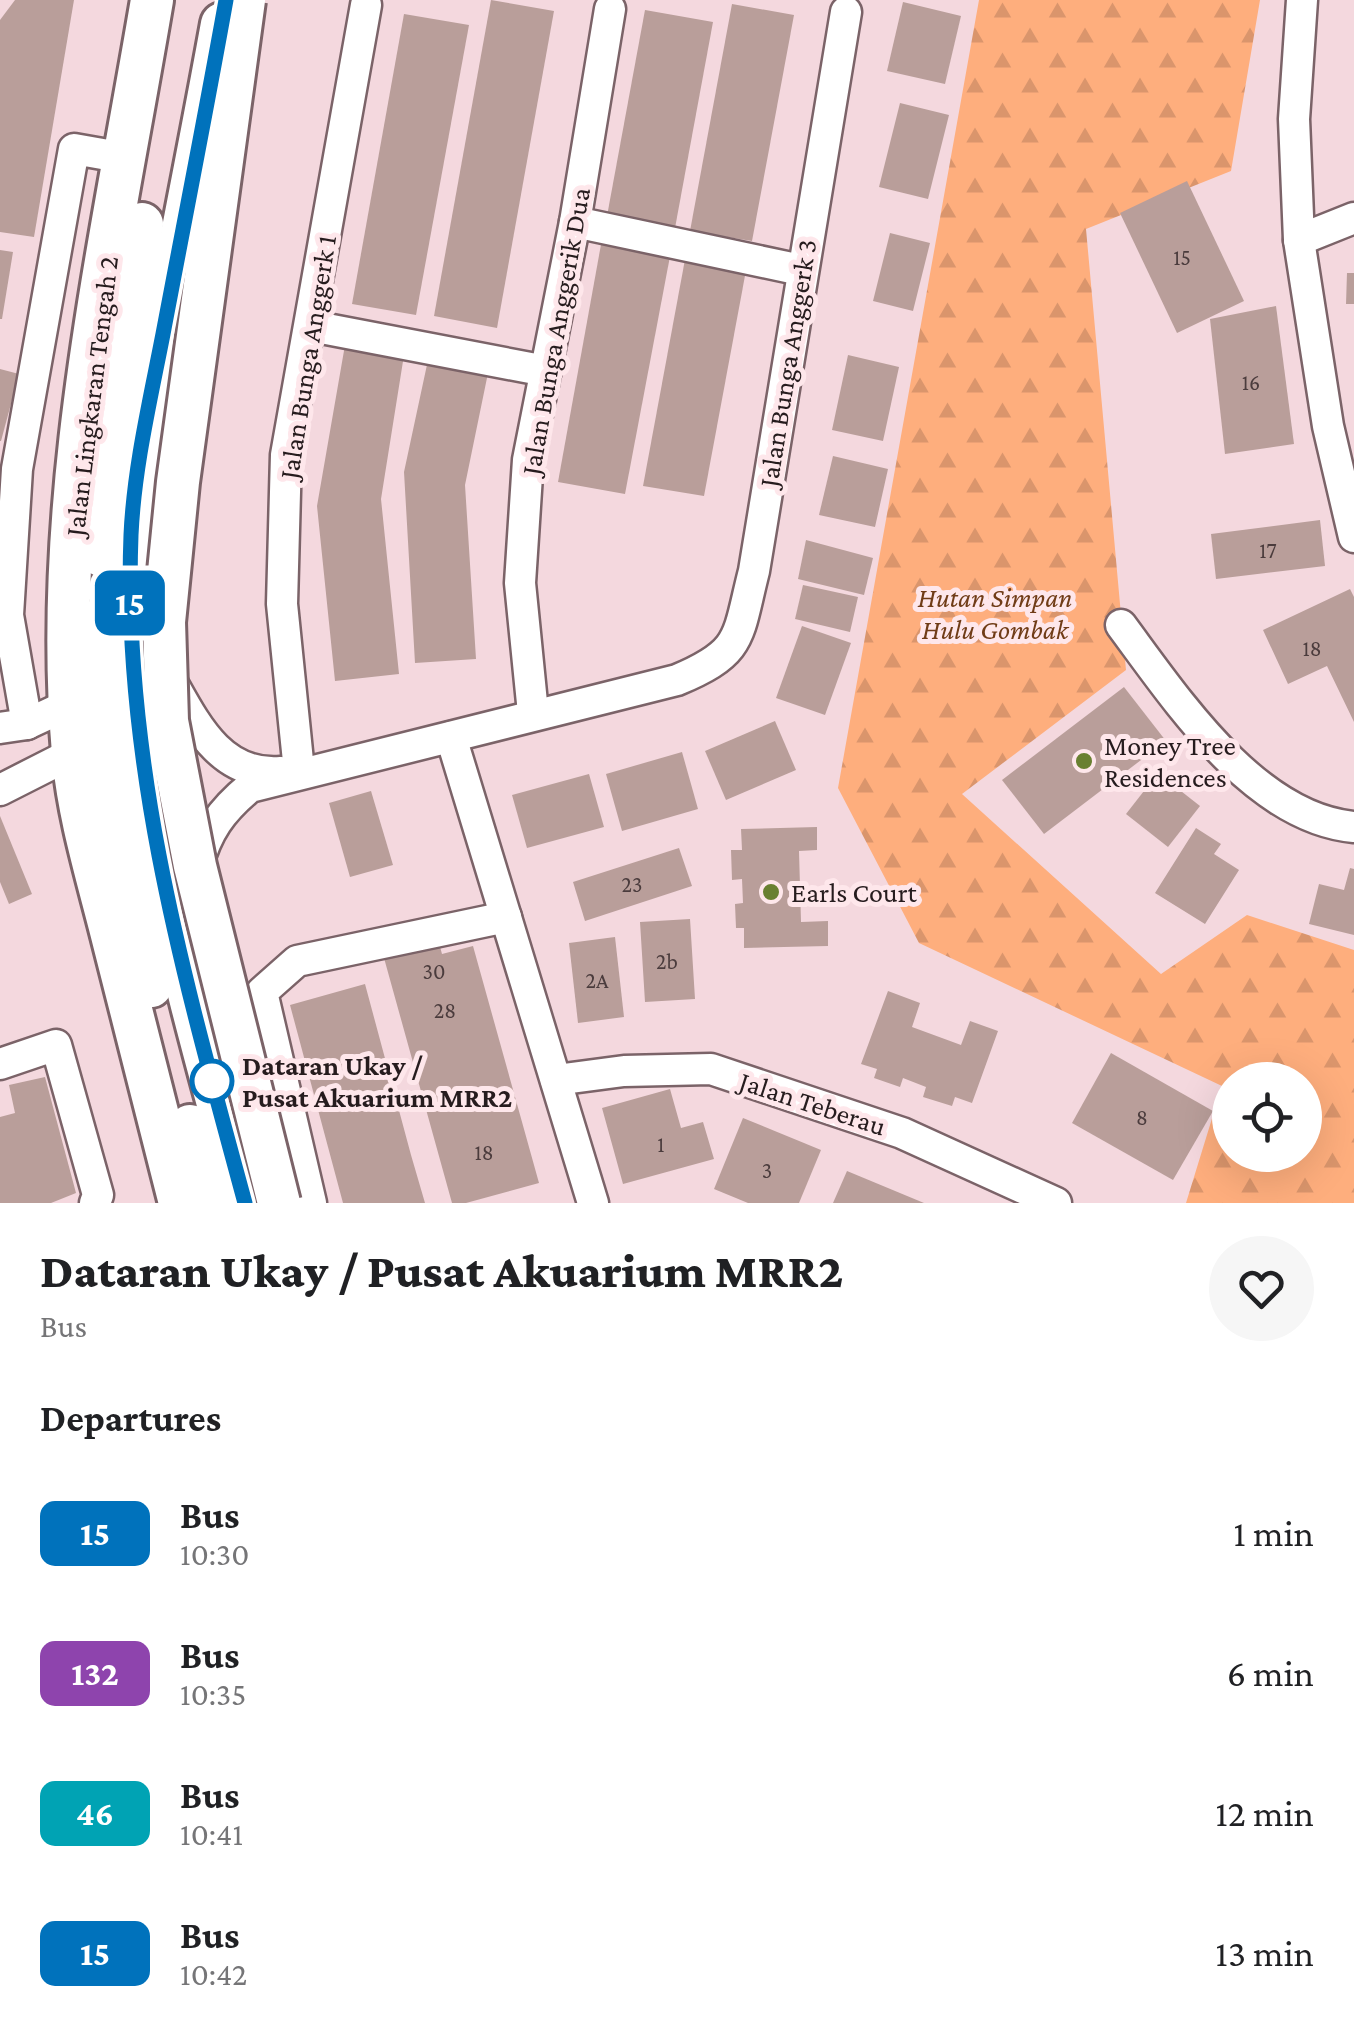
<!DOCTYPE html>
<html lang="en">
<head>
<meta charset="utf-8">
<style>
	:root { --surface:#fff; --page:#f6f6f6; --text:#202124; --muted:#757577 }
	body { margin:0; font-family:"Crimson Pro",serif; background:var(--page); color:var(--text); height:100vh; display:flex; flex-direction:column; font-size:38px; white-space:nowrap }
	* { box-sizing:border-box; margin:0 }
	p { font-size:32px; color:var(--muted) }
	.icon { flex:none; width:55px; height:55px; fill:none; stroke:currentColor; stroke-width:2; stroke-linecap:round; stroke-linejoin:round }
	.map { position:relative; height:1203px; overflow:hidden }
	.sheet { display:flex; flex-direction:column; background:var(--surface); flex:1 }
	.sheet>* { flex:none }
	.badge { padding:0 20px; border-radius:15px; font-size:35px; line-height:65px }
	.buttons { position:absolute; left:1212px; top:1062px; display:grid; gap:20px }
	.buttons a { display:grid; place-items:center; width:110px; height:110px; border-radius:50%; background:var(--surface); box-shadow:0 10px 40px #0002; font-size:50px }
	.map>.badge { position:absolute; translate:-50% -50%; box-shadow:0 0 0 5px #fff }
	h2 { padding:0 40px; font-size:38px; line-height:90px }
	.round { display:grid; place-items:center; flex:none; width:105px; height:105px; border-radius:52px; background:var(--page) }
	.head { display:flex; align-items:center; justify-content:space-between; height:170px; padding:0 40px }
	h1 { font-size:48px; font-weight:800; line-height:75px }
	ul { padding:0; list-style:none }
	li { display:flex; align-items:center; gap:30px; height:140px; padding:0 40px }
	li div { flex:1 }
	li b { display:block; font-size:38px }
	li em { font-style:normal }
	li .badge { min-width:110px; font-weight:700; text-align:center }
	.map>svg:first-child { display:block }
	.forest { fill:url(#forest-firs); fill-rule:evenodd }
	.building { fill:#b99e9a }
	.lines { fill:none; stroke-linecap:round; stroke-linejoin:round }
	.minor-casing { stroke:#7b6368; stroke-width:35 }
	.highway-casing { stroke:#7b6368; stroke-width:48 }
	.minor { stroke:#fff; stroke-width:30 }
	.highway { stroke:#fff; stroke-width:42 }
	.highway-bridge-casing { stroke:#7b6368; stroke-width:48; stroke-linecap:butt }
	.highway-bridge { stroke:#fff; stroke-width:42 }
	.line-casing { stroke:#fff; stroke-width:22 }
	.line { stroke:#0072bc; stroke-width:15 }
	.poi-dot { fill:#698031; stroke:#fee7eb; stroke-width:4 }
	.stop-dot { fill:#fff; stroke:#0072bc; stroke-width:5 }
	.labels { text-anchor:middle; stroke-width:10; stroke-linejoin:round; paint-order:stroke }
	.number-label { font-size:22px; fill:#4b3c3d }
	.street-label { font-size:28px; fill:#261c1e; stroke:#fee7eb }
	.park-label { font-size:28px; font-style:italic; fill:#703c17; stroke:#fee7eb }
	.poi-label { font-size:28px; fill:#261c1e; stroke:#fee7eb; text-anchor:start }
	.stop-label { font-size:28px; font-weight:bold; fill:#261c1e; stroke:#fee7eb; text-anchor:start }
</style>
</head>
<body>
<div class="map">
<svg width="1354" height="1203" viewBox="0 0 1354 1203">
	<defs>
		<pattern id="forest-firs" width="22" height="20" patternUnits="userSpaceOnUse" patternTransform="scale(2.5)"><rect width="22" height="20" fill="#feae7d"/><path d="M5 1l3.5 6h-7zM16 11l3.5 6h-7z" fill="#da956c"/></pattern>
	</defs>
	<rect width="100%" height="100%" fill="#f4d8de"/>
	<path class="forest" d="M979,0H1260L1231,171L1086,229L1126,670L962,794L1161,974L1247,915L1354,950V1203H1186L1222,1086L919,943L838,788ZM1230,1080H1305V1155H1230Z"/>
	<g class="building">
		<path d="M15,0H74L34,237L0,232V20Z"/>
		<path d="M491,0L554,11L497,328L434,316Z"/>
		<path d="M903,2L961,16L945,84L887,71Z"/>
		<path d="M732,4L794,15L752,241L690,231Z"/>
		<path d="M645,10L713,22L675,228L607,216Z"/>
		<path d="M404,14L469,25L416,315L352,304Z"/>
		<path d="M900,103L949,115L928,199L879,187Z"/>
		<path d="M1187,181L1244,301L1177,333L1120,213Z"/>
		<path d="M890,233L930,243L913,311L873,301Z"/>
		<path d="M602,239L671,251L625,494L558,482Z"/>
		<path d="M0,250L13,252L2,319H0Z"/>
		<path d="M686,254L747,265L704,496L643,486Z"/>
		<path d="M1347,273H1354V304H1346Z"/>
		<path d="M1276,306L1294,444L1225,454L1210,319Z"/>
		<path d="M345,345L404,355L381,499L399,674L335,681L317,506Z"/>
		<path d="M848,355L899,367L883,441L832,430Z"/>
		<path d="M428,360L488,373L465,485L476,659L415,663L404,472Z"/>
		<path d="M0,369L19,374L1,441H0Z"/>
		<path d="M833,456L888,469L875,527L819,515Z"/>
		<path d="M1320,520L1325,566L1216,579L1211,534Z"/>
		<path d="M806,540L873,558L864,595L798,579Z"/>
		<path d="M803,585L858,597L850,632L795,619Z"/>
		<path d="M1350,589L1354,597V722L1327,666L1288,684L1263,630Z"/>
		<path d="M802,626L851,643L825,715L776,698Z"/>
		<path d="M1124,687L1166,741L1044,834L1002,780Z"/>
		<path d="M775,721L796,770L726,800L705,751Z"/>
		<path d="M682,752L698,809L622,831L606,774Z"/>
		<path d="M1158,773L1200,806L1168,847L1126,814Z"/>
		<path d="M589,774L604,827L527,848L512,795Z"/>
		<path d="M371,791L393,865L350,877L329,803Z"/>
		<path d="M0,816L32,894L9,904L0,882Z"/>
		<path d="M817,827V850L799,851L801,922L828,921V946L744,948V928H736L735,904L743,903L742,879L732,880L731,850H742L741,829Z"/>
		<path d="M1196,828L1221,844L1214,854L1239,870L1205,924L1155,893Z"/>
		<path d="M679,848L692,886L585,921L573,882Z"/>
		<path d="M1350,868L1354,869V935L1309,924L1319,884L1344,890Z"/>
		<path d="M690,919L695,999L645,1002L640,922Z"/>
		<path d="M615,937L624,1017L578,1023L569,943Z"/>
		<path d="M439,943L442,954L473,946L539,1183L466,1203H452L384,958Z"/>
		<path d="M365,984L411,1155L425,1203H343L328,1147L290,1005Z"/>
		<path d="M888,991L920,1003L912,1027L961,1045L970,1021L998,1031L972,1103L955,1097L952,1106L923,1097L926,1087L903,1078L900,1087L874,1078L877,1069L861,1064Z"/>
		<path d="M1111,1053L1213,1111L1173,1180L1072,1123Z"/>
		<path d="M45,1077L76,1193L51,1203H0V1117L15,1113L9,1085Z"/>
		<path d="M670,1089L681,1128L703,1122L714,1159L623,1184L602,1108Z"/>
		<path d="M743,1118L821,1150L799,1203H748L714,1189Z"/>
		<path d="M847,1171L924,1203H833Z"/>
	</g>
	<g class="lines">
		<defs>
			<g id="minor">
				<path d="M1302,0L1294,119L1299,240L1328,426L1354,537"/>
				<path d="M575,222L801,270"/>
				<path d="M1299,240L1354,218"/>
				<path d="M311,326L546,371"/>
				<path d="M1121,625C1176,699 1254,818 1354,827"/>
				<path d="M169,677C195,723 220,777 281,772"/>
				<path d="M533,713L520,583L528,460L575,222L610,9"/>
				<path d="M27,724L8,615L17,469L74,149L125,158"/>
				<path d="M0,728L27,724L72,703"/>
				<path d="M451,737L593,1203"/>
				<path d="M299,771L282,604L286,455L366,5"/>
				<path d="M0,790L73,753"/>
				<path d="M197,867C207,831 221,811 250,787L677,680C744,652 737,637 754,571L846,12"/>
				<path d="M0,1064L56,1045L98,1195L95,1203"/>
				<path d="M556,1080L624,1071L711,1069L902,1133L1056,1203"/>
				<path d="M311,1203L262,992L297,961L506,917"/>
			</g>
			<g id="highway">
				<path d="M152,0C110,249 51,499 73,753C78,813 96,872 111,931C134,1022 157,1112 180,1203"/>
				<path d="M222,24C203,129 182,233 162,338C150,402 134,467 131,532C118,760 186,985 245,1203"/>
				<path d="M101,555L105,475L142,224"/>
				<path d="M97,621L111,765L151,986"/>
				<path d="M190,1126L212,1203"/>
			</g>
		</defs>
		<use href="#minor" class="minor-casing"/>
		<use href="#highway" class="highway-casing"/>
		<use href="#minor" class="minor"/>
		<use href="#highway" class="highway"/>
		<defs>
			<path id="highway-bridge" d="M244,0L178,482L164,622L167,721L195,866L279,1203"/>
		</defs>
		<use href="#highway-bridge" class="highway-bridge-casing"/>
		<use href="#highway-bridge" class="highway-bridge"/>
	</g>
	<g class="lines">
		<defs>
			<path id="line" d="M226,0C206,112 184,223 163,334C150,401 134,468 131,535C122,764 186,985 245,1203"/>
		</defs>
		<use href="#line" class="line-casing"/>
		<use href="#line" class="line"/>
	</g>
	<g class="poi-dot">
		<circle cx="1084" cy="761" r="10"/>
		<circle cx="771" cy="892" r="10"/>
	</g>
	<circle class="stop-dot" cx="212" cy="1081" r="20"/>
	<g class="labels">
		<g class="number-label">
			<text x="1182" y="265">15</text>
			<text x="1251" y="390">16</text>
			<text x="1268" y="558">17</text>
			<text x="1312" y="656">18</text>
			<text x="632" y="892">23</text>
			<text x="667" y="969">2b</text>
			<text x="434" y="979">30</text>
			<text x="597" y="988">2A</text>
			<text x="445" y="1018">28</text>
			<text x="1142" y="1125">8</text>
			<text x="661" y="1152">1</text>
			<text x="484" y="1160">18</text>
			<text x="767" y="1178">3</text>
		</g>
		<g class="street-label">
			<text transform="translate(555 331) rotate(-80)" y="10">Jalan Bunga Anggerik Dua</text>
			<text transform="translate(307 357) rotate(-81)" y="10">Jalan Bunga Anggerk 1</text>
			<text transform="translate(787 363) rotate(-81)" y="10">Jalan Bunga Anggerk 3</text>
			<text transform="translate(91 396) rotate(-83)" y="10">Jalan Lingkaran Tengah 2</text>
			<text transform="translate(813 1103) rotate(18)" y="10">Jalan Teberau</text>
		</g>
		<g class="park-label">
			<text x="995" y="607">Hutan Simpan<tspan x="995" dy="32">Hulu Gombak</tspan></text>
		</g>
		<g class="poi-label">
			<text x="1104" y="755">Money Tree<tspan x="1104" dy="32">Residences</tspan></text>
			<text x="791" y="902">Earls Court</text>
		</g>
		<g class="stop-label">
			<text x="242" y="1075">Dataran Ukay /<tspan x="242" dy="32">Pusat Akuarium MRR2</tspan></text>
		</g>
	</g>
</svg>
<div class="buttons">
<a><svg class="icon" aria-label="locate" viewBox="0 0 24 24"><circle cx="12" cy="12" r="6"/><path d="M12 2v4M12 18v4M2 12h4M18 12h4"/></svg></a>
</div>
<b class="badge" style="left:130px;top:603px;background:#0072bc;color:#fff">15</b>
</div>
<section class="sheet">
<div class="head"><div><h1>Dataran Ukay / Pusat Akuarium MRR2</h1><p>Bus</p></div><a class="round"><svg class="icon" aria-label="heart" viewBox="0 0 24 24"><path d="M12 20l-8-8c-3-5 5-10 8-4 3-6 11-1 8 4z"/></svg></a></div>
<h2>Departures</h2>
<ul>
<li><span class="badge" style="background:#0072bc;color:#fff">15</span><div><b>Bus</b><p>10:30</p></div><em>1 min</em></li>
<li><span class="badge" style="background:#8e44ad;color:#fff">132</span><div><b>Bus</b><p>10:35</p></div><em>6 min</em></li>
<li><span class="badge" style="background:#00a3b4;color:#fff">46</span><div><b>Bus</b><p>10:41</p></div><em>12 min</em></li>
<li><span class="badge" style="background:#0072bc;color:#fff">15</span><div><b>Bus</b><p>10:42</p></div><em>13 min</em></li>
</ul>
</section>
</body>
</html>
